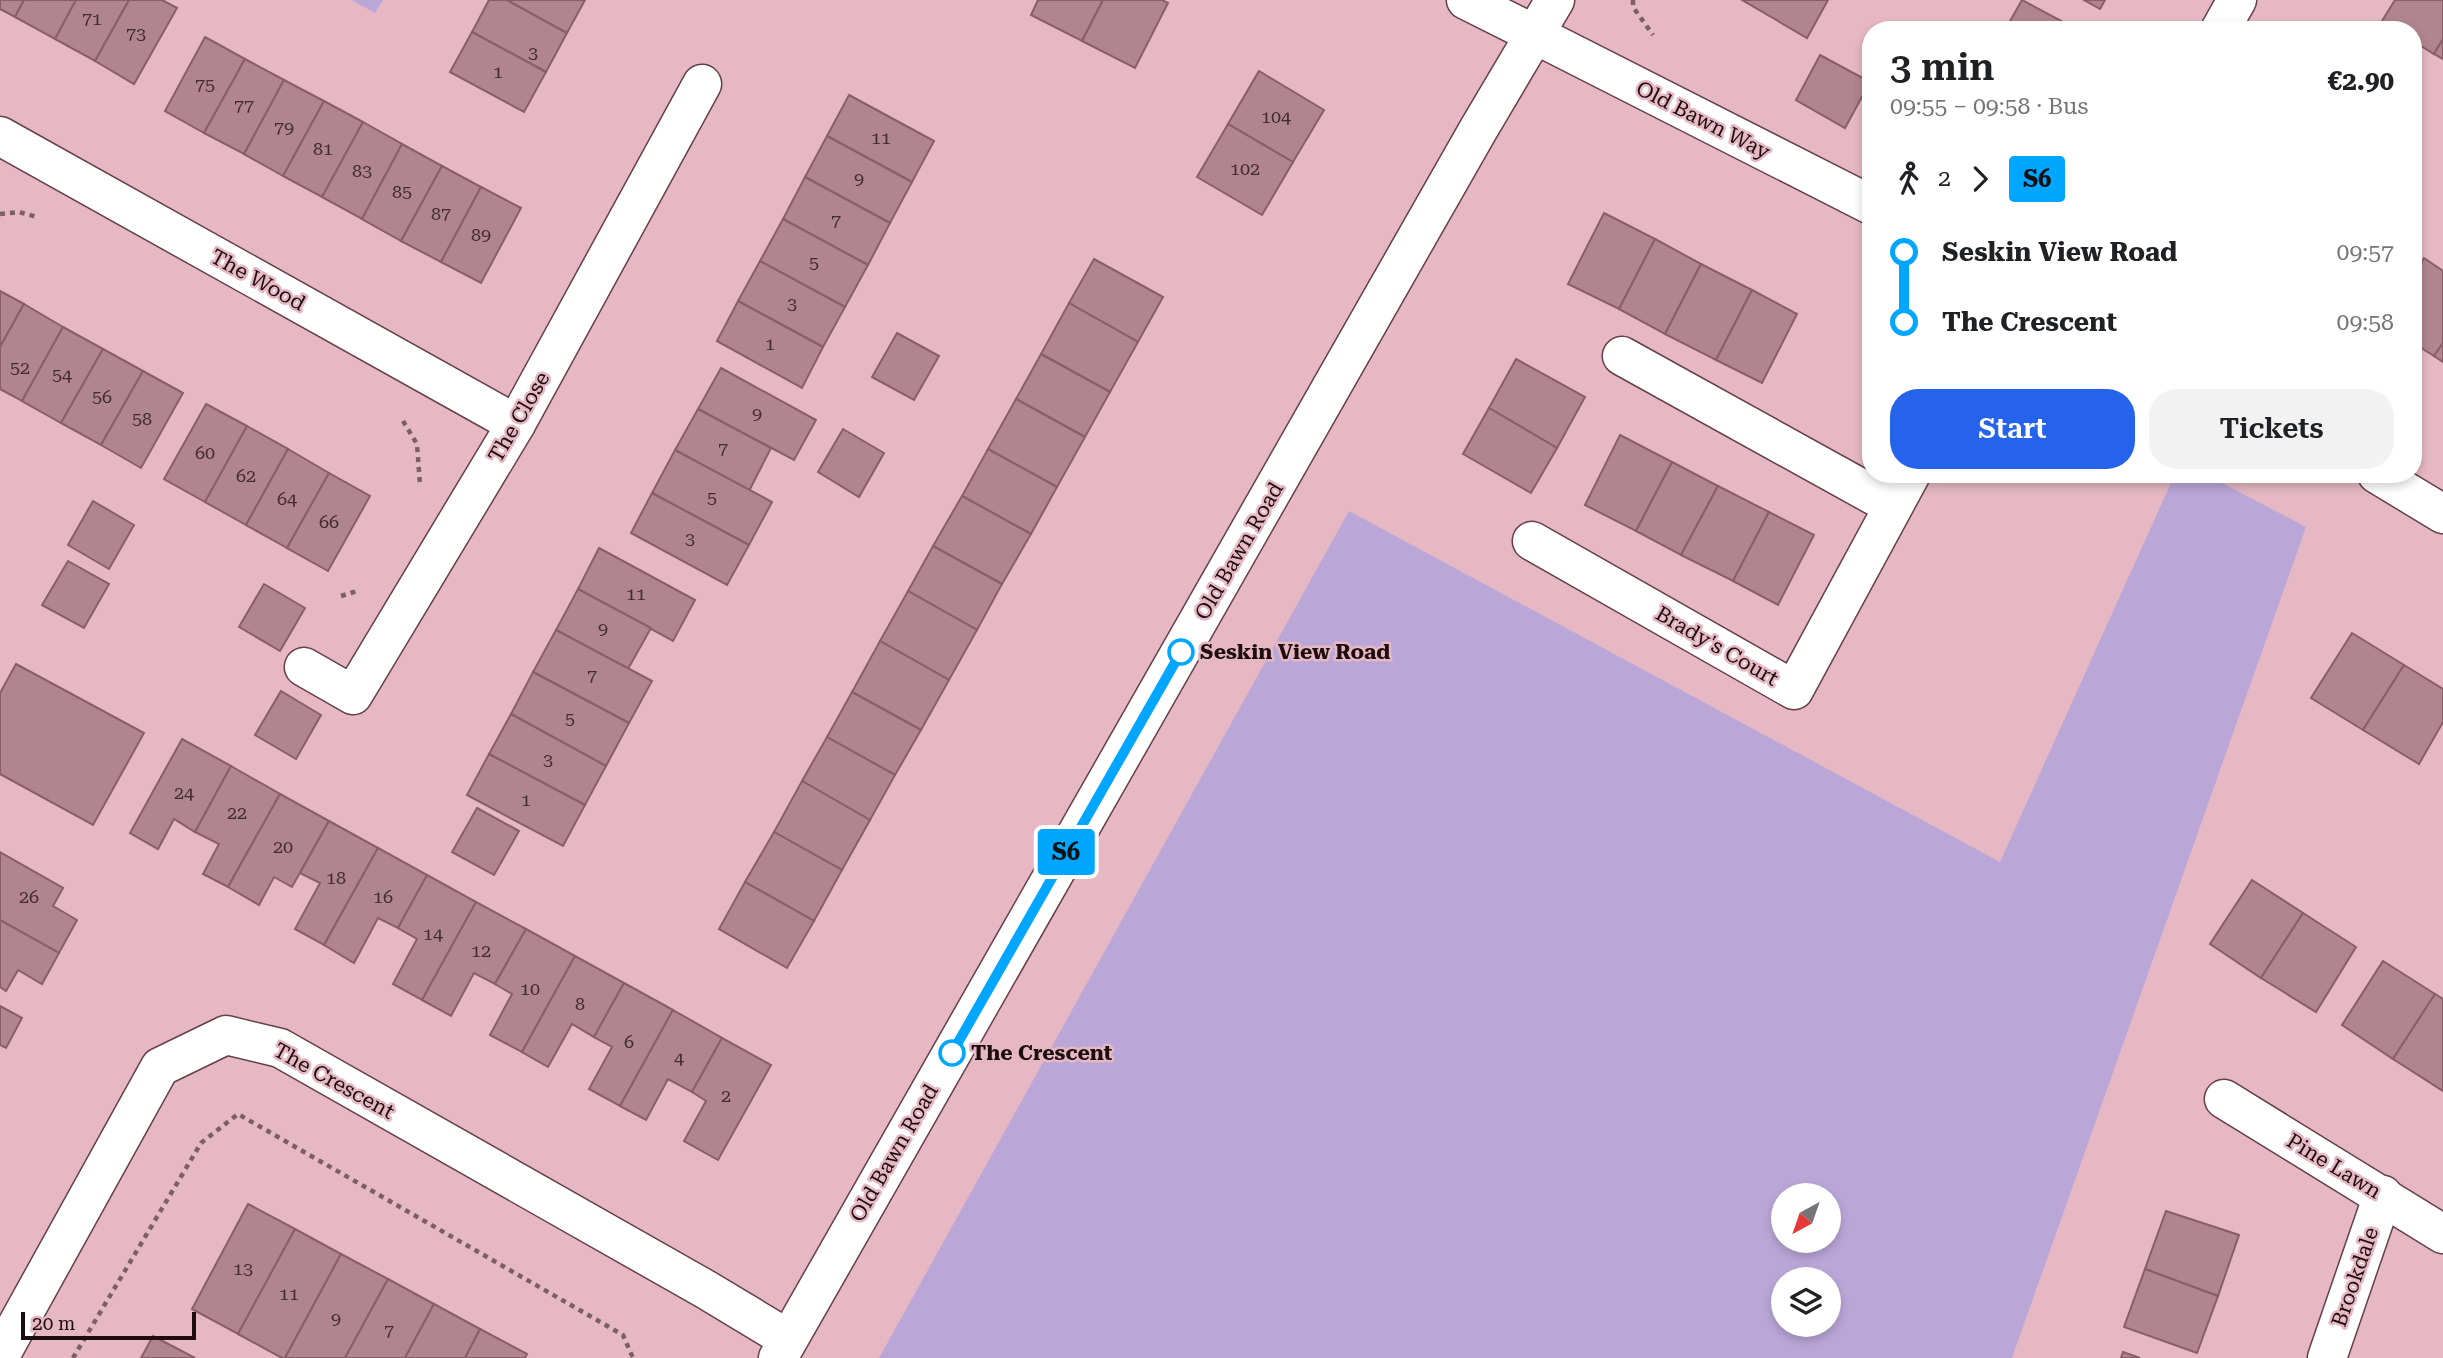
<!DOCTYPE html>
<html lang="en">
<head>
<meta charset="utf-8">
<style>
	:root { --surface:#fff; --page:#f2f2f2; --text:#202124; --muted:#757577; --accent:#2563eb }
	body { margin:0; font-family:"Roboto Serif",serif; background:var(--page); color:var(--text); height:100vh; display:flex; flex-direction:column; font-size:26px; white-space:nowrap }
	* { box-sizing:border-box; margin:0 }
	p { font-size:23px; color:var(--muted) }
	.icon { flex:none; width:38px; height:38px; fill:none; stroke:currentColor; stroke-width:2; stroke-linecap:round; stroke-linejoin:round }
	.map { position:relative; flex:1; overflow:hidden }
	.details { position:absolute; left:1862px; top:21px; width:560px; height:462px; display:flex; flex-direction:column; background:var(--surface); border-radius:28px; box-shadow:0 4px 10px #0003 }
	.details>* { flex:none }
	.badge { padding:0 14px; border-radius:5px; font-size:24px; line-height:46px }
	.needle { width:46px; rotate:220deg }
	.tools { position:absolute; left:1771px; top:1183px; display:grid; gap:14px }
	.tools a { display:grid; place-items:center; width:70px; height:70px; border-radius:50%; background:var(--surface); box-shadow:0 4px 10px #0003; font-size:35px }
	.scale { position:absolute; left:21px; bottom:18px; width:175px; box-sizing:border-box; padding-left:7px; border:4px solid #1d0d11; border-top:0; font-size:19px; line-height:24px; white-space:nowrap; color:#1d0d11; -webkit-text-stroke:5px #e5b8c3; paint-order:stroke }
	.map>.badge { position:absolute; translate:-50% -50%; box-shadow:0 0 0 4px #fff }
	.legs { display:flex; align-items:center; gap:10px; height:77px; padding:0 28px; font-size:23px }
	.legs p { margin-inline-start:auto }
	.headline { display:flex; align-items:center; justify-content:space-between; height:119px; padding:0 28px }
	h1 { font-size:38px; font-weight:600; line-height:52px }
	.cta { display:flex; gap:14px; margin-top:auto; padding:14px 28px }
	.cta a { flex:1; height:80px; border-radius:28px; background:var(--accent); color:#fff; font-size:28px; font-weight:600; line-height:80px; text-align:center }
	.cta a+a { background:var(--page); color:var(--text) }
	ul { padding:0 28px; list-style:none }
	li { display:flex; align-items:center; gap:24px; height:70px; font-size:26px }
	li i { display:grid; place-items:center; width:10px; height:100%; margin:0 9px; background:currentColor }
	li i::after { content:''; width:18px; height:18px; margin:-9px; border:5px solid; border-radius:50%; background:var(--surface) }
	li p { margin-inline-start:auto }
	li:first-child i { background:linear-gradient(#0000 50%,currentColor 0) }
	li:last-child i { background:linear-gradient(currentColor 50%,#0000 0) }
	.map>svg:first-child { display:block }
	.green { fill:#baa7d8; fill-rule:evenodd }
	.building { fill:#b08590; stroke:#885f69; stroke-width:2 }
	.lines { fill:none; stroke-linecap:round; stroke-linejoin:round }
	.minor-casing { stroke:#653f49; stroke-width:41 }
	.tertiary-casing { stroke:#653f49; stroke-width:41 }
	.secondary-casing { stroke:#653f49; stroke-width:41 }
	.path { stroke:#7c5f66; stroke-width:4.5; stroke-dasharray:5 5; stroke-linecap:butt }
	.minor { stroke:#fff; stroke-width:38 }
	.tertiary { stroke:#fff; stroke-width:38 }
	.secondary { stroke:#fff; stroke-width:38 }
	.line-1-casing { stroke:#fff; stroke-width:16 }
	.line-1 { stroke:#00a6ff; stroke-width:10 }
	.stop-1-dot { fill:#fff; stroke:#00a6ff; stroke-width:3.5 }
	.labels { text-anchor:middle; stroke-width:5; stroke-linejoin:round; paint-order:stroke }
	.number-label { font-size:18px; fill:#422b31 }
	.street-label { font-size:21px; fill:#1d0d11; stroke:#e5b8c3 }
	.stop-label { font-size:21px; font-weight:bold; fill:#1d0d11; stroke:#e5b8c3; text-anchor:start }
</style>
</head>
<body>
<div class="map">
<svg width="2443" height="1358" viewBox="0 0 2443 1358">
	<rect width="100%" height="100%" fill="#e5b8c3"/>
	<g class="green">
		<path d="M351,0H383L375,13Z"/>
		<path d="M2175,474H2205L2306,527L2012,1358H879L1349,511L2000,862ZM1829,1195V1241H1783V1195ZM1829,1279V1325H1783V1279Z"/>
	</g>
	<g class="building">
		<path d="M0,0H24L15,17L0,9Z"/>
		<path d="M24,0H76L55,39L15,17Z"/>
		<path d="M76,0H129L95,61L55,39Z"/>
		<path d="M129,0H162L177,8L134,84L95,61Z"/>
		<path d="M489,0H507L567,33L546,72L472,32Z"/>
		<path d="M507,0H585L567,33Z"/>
		<path d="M1038,0H1103L1082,41L1031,15Z"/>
		<path d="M1103,0H1162L1168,3L1135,68L1082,41Z"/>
		<path d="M1742,0H1828L1807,38Z"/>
		<path d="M2022,0L2078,30H2005Z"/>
		<path d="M2084,0H2105L2100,9Z"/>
		<path d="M2395,0H2443V39L2434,54L2413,41V30H2395L2382,21Z"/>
		<path d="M472,32L546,72L524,112L450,72Z"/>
		<path d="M205,37L245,59L204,133L165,111Z"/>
		<path d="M2443,39V59L2434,54Z"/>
		<path d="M1820,55L1870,82L1845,128L1796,100Z"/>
		<path d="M245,59L284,80L244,154L204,133Z"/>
		<path d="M1259,71L1324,110L1293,162L1228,124Z"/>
		<path d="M284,80L324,101L283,176L244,154Z"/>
		<path d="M849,95L934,141L912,182L827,136Z"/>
		<path d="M324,101L363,122L322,197L283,176Z"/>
		<path d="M363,122L402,144L362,219L322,197Z"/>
		<path d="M1228,124L1293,162L1262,215L1197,177Z"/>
		<path d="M827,136L912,182L890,223L805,177Z"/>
		<path d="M402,144L442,166L401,241L362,219Z"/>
		<path d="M442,166L481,187L441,262L401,241Z"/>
		<path d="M805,177L890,223L868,265L783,219Z"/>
		<path d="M481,187L521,208L481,283L441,262Z"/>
		<path d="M1604,213L1655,239L1619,309L1568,284Z"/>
		<path d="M783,219L868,265L845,307L760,261Z"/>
		<path d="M1655,239L1701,264L1665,334L1619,309Z"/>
		<path d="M2424,258L2443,271V343L2434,356L2413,343V275Z"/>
		<path d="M1094,259L1163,297L1138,342L1069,303Z"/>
		<path d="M760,261L845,307L823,347L738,301Z"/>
		<path d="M1701,264L1752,290L1716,360L1665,334Z"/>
		<path d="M1752,290L1797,314L1762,383L1716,360Z"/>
		<path d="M0,291L24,304L0,347Z"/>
		<path d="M738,301L823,347L802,388L717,341Z"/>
		<path d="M1069,303L1138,342L1110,392L1041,354Z"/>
		<path d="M24,304L63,327L22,401L0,389V347Z"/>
		<path d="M63,327L103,349L61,423L22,401Z"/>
		<path d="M897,333L939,356L914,400L872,377Z"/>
		<path d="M2443,343V362L2434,356Z"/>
		<path d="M103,349L143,371L101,445L61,423Z"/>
		<path d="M1041,354L1110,392L1085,437L1016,399Z"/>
		<path d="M1516,359L1585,397L1557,448L1489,408Z"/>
		<path d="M721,368L816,420L794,460L698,409Z"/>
		<path d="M143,371L183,393L141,468L101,445Z"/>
		<path d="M1016,399L1085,437L1057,487L988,449Z"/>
		<path d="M206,404L247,426L205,502L164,479Z"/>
		<path d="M1489,408L1557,448L1531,493L1463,454Z"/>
		<path d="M698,409L771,448L749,491L675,450Z"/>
		<path d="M247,426L288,449L246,525L205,502Z"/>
		<path d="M843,429L884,453L859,497L818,472Z"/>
		<path d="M1620,435L1672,462L1636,531L1585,505Z"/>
		<path d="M288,449L329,473L287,548L246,525Z"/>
		<path d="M988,449L1057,487L1031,534L962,496Z"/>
		<path d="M675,450L772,502L749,545L652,493Z"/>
		<path d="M1672,462L1718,486L1681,555L1636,531Z"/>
		<path d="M329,473L370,496L328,571L287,548Z"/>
		<path d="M1718,486L1769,512L1733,581L1681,555Z"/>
		<path d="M652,493L749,545L727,585L631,533Z"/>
		<path d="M962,496L1031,534L1002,584L933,546Z"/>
		<path d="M93,501L134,525L109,569L68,545Z"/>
		<path d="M1769,512L1814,535L1778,605L1733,581Z"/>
		<path d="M933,546L1002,584L977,630L908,591Z"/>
		<path d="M599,548L695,600L673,641L578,589Z"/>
		<path d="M68,561L109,584L84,628L42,605Z"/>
		<path d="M264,584L305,608L280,651L239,627Z"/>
		<path d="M578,589L651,628L628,669L556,630Z"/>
		<path d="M908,591L977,630L949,680L880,641Z"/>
		<path d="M556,630L652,681L629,723L533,672Z"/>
		<path d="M2352,633L2404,665L2363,730L2311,698Z"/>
		<path d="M880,641L949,680L921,730L852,692Z"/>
		<path d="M16,664L144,733L93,825L0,774V693Z"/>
		<path d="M2404,665L2443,689V722L2419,764L2363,730Z"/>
		<path d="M533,672L629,723L606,766L511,714Z"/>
		<path d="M281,691L321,715L296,759L255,735Z"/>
		<path d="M852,692L921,730L895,775L827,737Z"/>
		<path d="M511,714L606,766L585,805L489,754Z"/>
		<path d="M827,737L895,775L870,820L802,781Z"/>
		<path d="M182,739L231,766L195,832L174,819L158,849L130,833Z"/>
		<path d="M489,754L585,805L563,846L467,795Z"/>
		<path d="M231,766L280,794L228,887L203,874L219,844L195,832Z"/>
		<path d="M802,781L870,820L842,870L774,832Z"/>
		<path d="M280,794L329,821L292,887L274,877L259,905L228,887Z"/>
		<path d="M477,808L519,831L494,875L452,852Z"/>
		<path d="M329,821L378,848L324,945L295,929L320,883L300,873Z"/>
		<path d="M774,832L842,870L814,921L745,882Z"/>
		<path d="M378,848L427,875L398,928L378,918L354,963L324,945Z"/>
		<path d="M0,852L63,888L53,906L77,920L59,953L0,920Z"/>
		<path d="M427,875L476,902L422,1000L393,984L417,939L398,928Z"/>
		<path d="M2252,880L2303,913L2261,978L2210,944Z"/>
		<path d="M745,882L814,921L787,968L719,929Z"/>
		<path d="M476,902L526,929L495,984L474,973L451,1016L422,1000Z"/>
		<path d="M2303,913L2356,947L2316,1012L2261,978Z"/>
		<path d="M0,920L59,953L42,984L18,970L6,991L0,987Z"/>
		<path d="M526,929L575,956L522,1052L490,1035L512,994L495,984Z"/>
		<path d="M575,956L624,983L594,1037L572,1024L548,1067L522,1052Z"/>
		<path d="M2383,961L2435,994L2393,1059L2342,1025Z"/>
		<path d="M624,983L673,1010L620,1106L589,1089L612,1047L594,1037Z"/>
		<path d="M2435,994L2443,999V1091L2393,1059Z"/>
		<path d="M0,1006L22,1018L6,1048L0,1045Z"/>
		<path d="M673,1010L722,1038L692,1092L668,1079L646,1120L620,1106Z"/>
		<path d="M722,1038L771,1065L718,1160L684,1141L706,1101L692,1092Z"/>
		<path d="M248,1204L295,1229L238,1334L192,1309Z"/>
		<path d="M2166,1211L2239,1235L2218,1296L2145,1269Z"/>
		<path d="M295,1229L341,1254L285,1358H282L238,1334Z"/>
		<path d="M341,1254L388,1279L345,1358H285Z"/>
		<path d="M2145,1269L2218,1296L2197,1353L2124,1327Z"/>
		<path d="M388,1279L434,1304L405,1358H345Z"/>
		<path d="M434,1304L480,1329L465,1358H405Z"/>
		<path d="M480,1329L527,1354L525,1358H465Z"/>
		<path d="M153,1336L195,1358H141Z"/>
		<path d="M2123,1352L2140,1358H2121Z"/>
	</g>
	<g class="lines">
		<defs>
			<g id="minor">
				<path d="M2220,30L2237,0"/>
				<path d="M1536,35L1871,205"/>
				<path d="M0,136L516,424"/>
				<path d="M1622,356L1893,506"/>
				<path d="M2377,474L2443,514"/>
				<path d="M1532,541L1794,690L1911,474"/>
				<path d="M304,667L353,695L516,424L702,84"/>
				<path d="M2224,1099L2443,1234"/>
				<path d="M0,1356L160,1067L226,1035L280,1048L705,1289L788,1339"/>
				<path d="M2327,1358L2383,1195"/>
			</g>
			<path id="tertiary" d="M1466,0L1536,35"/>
			<path id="secondary" d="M778,1358L1478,130L1555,0"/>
		</defs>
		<use href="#minor" class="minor-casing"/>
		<use href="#tertiary" class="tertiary-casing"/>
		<use href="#secondary" class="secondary-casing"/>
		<g class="path">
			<path d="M1633,0V7L1653,35"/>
			<path d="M0,214L19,212L37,217"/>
			<path d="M403,421L417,444L420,485"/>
			<path d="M341,596L357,591"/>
			<path d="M73,1358L201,1143L238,1114L623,1335L633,1358"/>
		</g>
		<use href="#minor" class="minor"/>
		<use href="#tertiary" class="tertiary"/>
		<use href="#secondary" class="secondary"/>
	</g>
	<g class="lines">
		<defs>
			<path id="line-1" d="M952,1053L1181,652"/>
		</defs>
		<use href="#line-1" class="line-1-casing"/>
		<use href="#line-1" class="line-1"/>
	</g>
	<g class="stop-1-dot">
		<circle cx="1181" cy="652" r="12"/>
		<circle cx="952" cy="1053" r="12"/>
	</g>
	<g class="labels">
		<g class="number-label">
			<text x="92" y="25">71</text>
			<text x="136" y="40">73</text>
			<text x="533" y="59">3</text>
			<text x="498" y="78">1</text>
			<text x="205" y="91">75</text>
			<text x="244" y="112">77</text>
			<text x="1276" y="123">104</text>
			<text x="284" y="134">79</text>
			<text x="881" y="144">11</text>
			<text x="323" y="155">81</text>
			<text x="1245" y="175">102</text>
			<text x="362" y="177">83</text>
			<text x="859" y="185">9</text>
			<text x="402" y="198">85</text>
			<text x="441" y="220">87</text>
			<text x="836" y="227">7</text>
			<text x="481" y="241">89</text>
			<text x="814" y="269">5</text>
			<text x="792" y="310">3</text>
			<text x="770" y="350">1</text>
			<text x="20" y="374">52</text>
			<text x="62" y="381">54</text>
			<text x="102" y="403">56</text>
			<text x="757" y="420">9</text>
			<text x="142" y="425">58</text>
			<text x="723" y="455">7</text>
			<text x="205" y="459">60</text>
			<text x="246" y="482">62</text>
			<text x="712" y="504">5</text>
			<text x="287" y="505">64</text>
			<text x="329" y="528">66</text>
			<text x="690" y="545">3</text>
			<text x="636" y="600">11</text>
			<text x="603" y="635">9</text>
			<text x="592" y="682">7</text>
			<text x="570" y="725">5</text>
			<text x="548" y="766">3</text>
			<text x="184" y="799">24</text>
			<text x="526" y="806">1</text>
			<text x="237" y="819">22</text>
			<text x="283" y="853">20</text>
			<text x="336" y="884">18</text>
			<text x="29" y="903">26</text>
			<text x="383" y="903">16</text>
			<text x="433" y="940">14</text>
			<text x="481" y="957">12</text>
			<text x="530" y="995">10</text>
			<text x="580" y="1010">8</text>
			<text x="629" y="1048">6</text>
			<text x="679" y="1064">4</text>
			<text x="726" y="1102">2</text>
			<text x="243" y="1275">13</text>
			<text x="289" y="1300">11</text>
			<text x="336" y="1325">9</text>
			<text x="389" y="1337">7</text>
		</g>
		<g class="street-label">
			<text transform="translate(1703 120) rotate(27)" y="7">Old Bawn Way</text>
			<text transform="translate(258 280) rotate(29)" y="7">The Wood</text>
			<text transform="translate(519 417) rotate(-60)" y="7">The Close</text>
			<text transform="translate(1239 551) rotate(-60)" y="7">Old Bawn Road</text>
			<text transform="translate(1717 646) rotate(30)" y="7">Brady's Court</text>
			<text transform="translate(334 1081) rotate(29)" y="7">The Crescent</text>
			<text transform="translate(894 1153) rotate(-60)" y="7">Old Bawn Road</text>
			<text transform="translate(2334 1166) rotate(31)" y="7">Pine Lawn</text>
			<text transform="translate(2355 1277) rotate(-71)" y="7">Brookdale</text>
		</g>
		<g class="stop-label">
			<text x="1200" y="659">Seskin View Road</text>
			<text x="971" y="1060">The Crescent</text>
		</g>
	</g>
</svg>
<div class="tools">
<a><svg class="needle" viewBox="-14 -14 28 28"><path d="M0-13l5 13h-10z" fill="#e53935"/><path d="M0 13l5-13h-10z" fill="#757577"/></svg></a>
<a><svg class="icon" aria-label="layers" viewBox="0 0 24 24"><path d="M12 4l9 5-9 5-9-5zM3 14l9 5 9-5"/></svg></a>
</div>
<div class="scale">20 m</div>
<b class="badge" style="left:1066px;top:852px;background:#00a6ff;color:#111">S6</b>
<section class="details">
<div class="headline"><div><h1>3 min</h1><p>09:55 – 09:58 · Bus</p></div><b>€2.90</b></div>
<div class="legs"><svg class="icon" aria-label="walk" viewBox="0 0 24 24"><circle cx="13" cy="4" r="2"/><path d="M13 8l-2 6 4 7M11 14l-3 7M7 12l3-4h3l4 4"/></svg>2<svg class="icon" aria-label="forward" viewBox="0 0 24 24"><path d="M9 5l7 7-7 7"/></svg><b class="badge" style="background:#00a6ff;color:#111">S6</b></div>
<ul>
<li><i style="color:#00a6ff"></i><b>Seskin View Road</b><p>09:57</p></li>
<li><i style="color:#00a6ff"></i><b>The Crescent</b><p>09:58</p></li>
</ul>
<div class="cta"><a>Start</a><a>Tickets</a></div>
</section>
</div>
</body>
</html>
